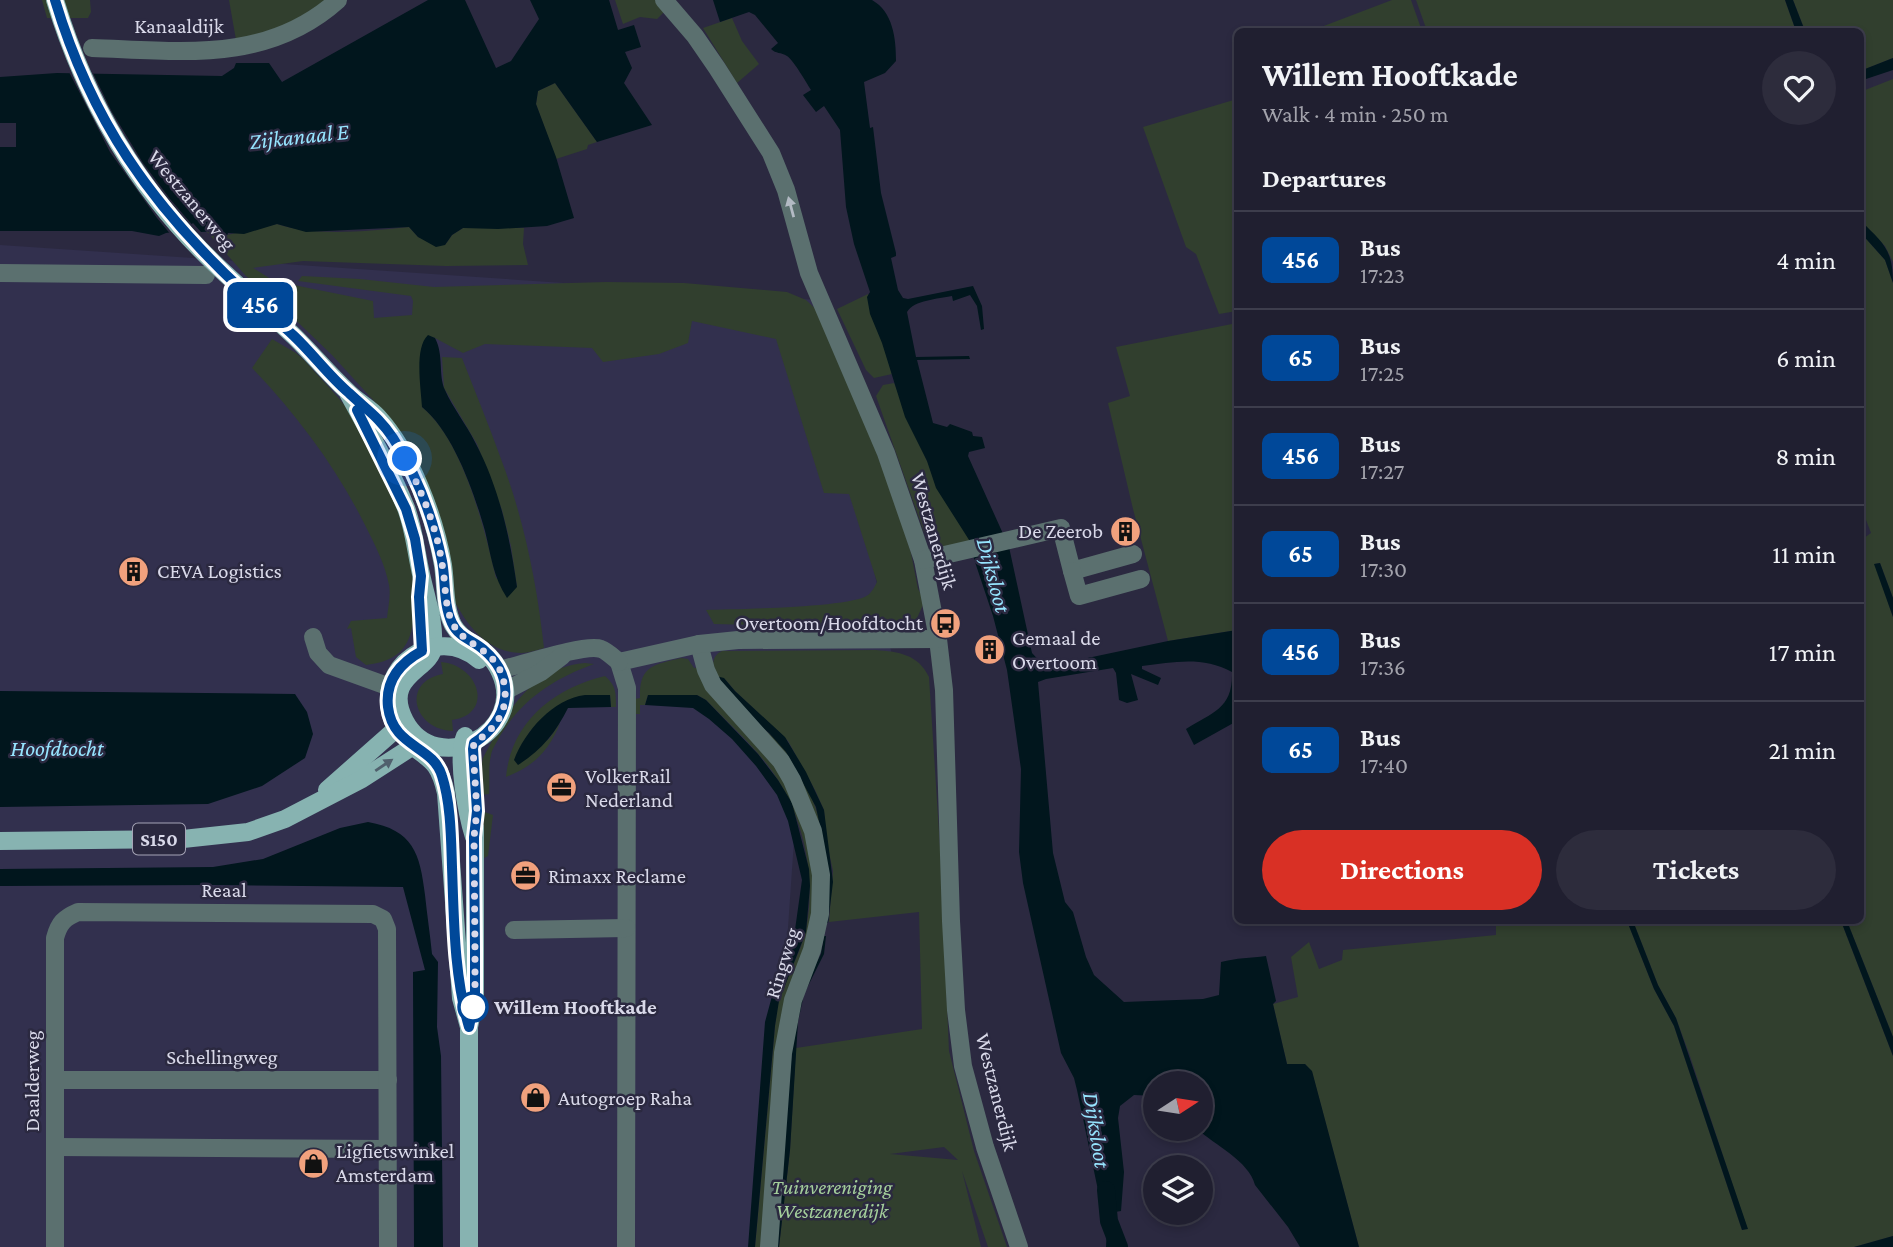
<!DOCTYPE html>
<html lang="en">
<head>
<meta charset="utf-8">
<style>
	:root { --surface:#201f30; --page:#2d2c3c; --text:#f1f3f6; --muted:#a2a2ab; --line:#3d3d4c; --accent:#d93025 }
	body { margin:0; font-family:"Crimson Pro",serif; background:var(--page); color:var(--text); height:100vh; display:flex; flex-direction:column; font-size:26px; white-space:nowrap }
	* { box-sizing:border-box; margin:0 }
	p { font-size:23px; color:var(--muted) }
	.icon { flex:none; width:38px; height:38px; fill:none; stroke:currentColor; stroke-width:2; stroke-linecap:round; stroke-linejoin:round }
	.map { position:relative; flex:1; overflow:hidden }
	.side { position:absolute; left:1234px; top:28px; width:630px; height:896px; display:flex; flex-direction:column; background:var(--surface); border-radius:10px; box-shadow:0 4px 10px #0003,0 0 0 2px var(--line) }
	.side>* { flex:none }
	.badge { padding:0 14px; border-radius:10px; font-size:24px; line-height:46px }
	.needle { width:46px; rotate:78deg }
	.fabs { position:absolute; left:1143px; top:1071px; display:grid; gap:14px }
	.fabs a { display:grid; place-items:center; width:70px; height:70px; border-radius:50%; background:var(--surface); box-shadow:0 4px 10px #0003,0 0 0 2px var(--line); font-size:35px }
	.you { position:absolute; width:35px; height:35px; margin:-18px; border:5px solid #fff; border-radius:50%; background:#1a73e8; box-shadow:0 0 0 10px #1a73e833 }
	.map>.badge { position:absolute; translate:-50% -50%; box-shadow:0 0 0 4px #fff }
	h2 { padding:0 28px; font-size:26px; line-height:63px }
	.round { display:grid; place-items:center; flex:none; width:74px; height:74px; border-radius:37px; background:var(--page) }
	.headline { display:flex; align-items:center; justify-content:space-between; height:119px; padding:0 28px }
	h1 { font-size:33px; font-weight:700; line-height:52px }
	.action { display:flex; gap:14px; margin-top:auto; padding:14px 28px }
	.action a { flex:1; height:80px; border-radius:42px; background:var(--accent); color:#fff; font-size:28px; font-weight:700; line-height:80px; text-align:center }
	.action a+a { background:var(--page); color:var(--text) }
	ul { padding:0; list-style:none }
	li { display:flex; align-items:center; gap:21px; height:98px; padding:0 28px; border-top:2px solid var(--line) }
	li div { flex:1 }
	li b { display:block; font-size:26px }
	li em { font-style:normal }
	li .badge { min-width:77px; font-weight:700; text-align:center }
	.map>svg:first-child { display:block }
	.built { fill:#32304e }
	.green { fill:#313f2e; fill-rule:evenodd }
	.water { fill:#01161d }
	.pier { fill:#2b2940 }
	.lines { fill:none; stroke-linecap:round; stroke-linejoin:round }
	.canal { stroke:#01161d; stroke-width:18 }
	.minor { stroke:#5b706f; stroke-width:18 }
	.major { stroke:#87b3b1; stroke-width:18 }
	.oneway { fill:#b3bac4 }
	.oneway2 { fill:#50606d }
	.line-casing { stroke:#fff; stroke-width:16 }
	.line { stroke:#004899; stroke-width:10 }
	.walk { stroke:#d9d9e9; stroke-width:7; stroke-dasharray:0 12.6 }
	.stop-dot { fill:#fff; stroke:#004899; stroke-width:3.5 }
	.labels { text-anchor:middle; stroke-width:5; stroke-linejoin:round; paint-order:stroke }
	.shield { fill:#2b2940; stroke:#a5a4b6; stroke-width:2 }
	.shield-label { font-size:19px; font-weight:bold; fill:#d9d9e9 }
	.street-label { font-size:21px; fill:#d9d9e9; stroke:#2b2940 }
	.poi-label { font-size:21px; fill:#d9d9e9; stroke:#2b2940; text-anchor:start }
	.stop-label { font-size:21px; font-weight:bold; fill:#d9d9e9; stroke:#2b2940; text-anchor:start }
	.park-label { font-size:21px; font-style:italic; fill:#a4cf9b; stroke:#2b2940 }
	.water-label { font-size:23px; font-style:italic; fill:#96e4fe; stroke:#2b2940 }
</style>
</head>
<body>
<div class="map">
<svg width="1893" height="1247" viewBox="0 0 1893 1247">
	<rect width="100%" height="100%" fill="#2b2940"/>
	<path class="built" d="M0,245L817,300L894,665L797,797L766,1247H0Z"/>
	<g class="green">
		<path d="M42,0H90L91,12L88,18H47Z"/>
		<path d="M229,0H333L294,26L236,40Z"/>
		<path d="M615,0H657L664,6L663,13L657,19L640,17L623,24Z"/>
		<path d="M1392,0H1411L1422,31L1308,32Z"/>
		<path d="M1416,0H1785L1796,31H1427Z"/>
		<path d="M1793,0H1893V58L1860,71V32L1805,31Z"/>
		<path d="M732,18L742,41L759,64L737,83L703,28Z"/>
		<path d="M1893,79V262L1885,246L1860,220V92Z"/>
		<path d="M555,83L597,142L588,145L587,149L556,159L536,104L538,91Z"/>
		<path d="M1237,99V311L1219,314L1196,254L1186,247L1143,127Z"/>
		<path d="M277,224C315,237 369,231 409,227L418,237L445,245L452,235L463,228H524L523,244L528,265L446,266L303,261L253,268L274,281L373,301L374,318L412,315L413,301L411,296L298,281L302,276L360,279L434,287L606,282L684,283L787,292L806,300L819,312L852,386L897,508L911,553L918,589L925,601L917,618L905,625L866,628L714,624L706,610C734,609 851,608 868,595C872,592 875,586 877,582L849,494L824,493L776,339L692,321L688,343L659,354L603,362L592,348L485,344L463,353L433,337L422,407C463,441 484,527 496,578L517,587L511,546L502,510L477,444L444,388L442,357L462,358C475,392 489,425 501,459C524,519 537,584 544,648C537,650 528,653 521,653C485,652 465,623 451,594L384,412L332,355L283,308L246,276L207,232L220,231V235H227Z"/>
		<path d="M1860,232L1885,260L1893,283V598L1880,563L1875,564L1893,617V1037L1847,921L1860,920V530L1864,538L1871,533L1860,504Z"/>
		<path d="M868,294L892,374L874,378L866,370L837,309Z"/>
		<path d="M1237,323V630L1168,641L1133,509L1108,403L1130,396L1116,347Z"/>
		<path d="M272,339L296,353L305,361C322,381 344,401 357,423C369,444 382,468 391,491C405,526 431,622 400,652C390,661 378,663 366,665L356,657L351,628L347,629L351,621L387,618C388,608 391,595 389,585C385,564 375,545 365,525C336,467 297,415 252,368Z"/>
		<path d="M894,383L927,461L971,543C949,551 938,554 924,532L876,396L883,385Z"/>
		<path d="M876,650C899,652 918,654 929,677L941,863L949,1051L974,1151L1007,1247H988L962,1171L981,1247H779L790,1150L796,1048L922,1029L919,912L829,922L833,871L826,839L824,810L815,790L788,741L735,691L724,678C732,690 738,705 748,714C758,725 770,733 780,744C812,782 829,836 829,885L814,820L719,686C715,674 707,658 722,651ZM944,1147L958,1160L890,1154Z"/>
		<path d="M681,658L688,659L694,668L699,667L780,767L815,853L811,934L788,999L764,1247H755L775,1026C776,1018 777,1008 779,1000C786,976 801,954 806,929C816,880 805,823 778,780C759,750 730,725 706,700L697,695H648L645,705H640V714H634L635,699L640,698C639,665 654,665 681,658Z"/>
		<path d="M441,662C479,665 495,714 452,720L453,731C414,730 400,682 443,674Z"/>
		<path d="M585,663L594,664C555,678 522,699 500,736C497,742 492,749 491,755C488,767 490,781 489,794L480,795V770L483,758C507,713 529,668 585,663Z"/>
		<path d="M605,676C616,686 616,692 616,707H611L610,695H585L530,731L515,760L549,739L560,723C549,751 534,766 506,777C511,722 554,688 605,676Z"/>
		<path d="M482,811L493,815L488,856L482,859Z"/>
		<path d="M1496,921H1563L1562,924L1576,921H1627L1654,989L1674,1026L1742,1230L1747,1228L1690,1056L1676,1018L1658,985L1633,921H1841L1893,1056V1236L1854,1247H1359L1312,1072L1305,1064H1287L1273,1004L1298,997L1291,957L1309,942L1319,969L1342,960L1343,950L1496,935Z"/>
	</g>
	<g class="water">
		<path d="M428,0H465L496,68L511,61L539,19L530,0H609L618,30L634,25L641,47L625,52L632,68L624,83L652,125L597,142L555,83L538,91L536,104L556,157L574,218L547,226L498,229L463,228L452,235L445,245L436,247L418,237L409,227L306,232L277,224L244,234L228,233L226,238L222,240L220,231L201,232L193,223L185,230L166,233L159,236L132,231H0V77L57,73L222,76L234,68L236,63H269L282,82Z"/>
		<path d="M713,0H872C893,12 896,38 896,61L885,73L864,82L870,128L873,127L881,193L896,253V256L891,258L898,290L903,298L908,299L973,286L982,306L984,329L981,330L977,306L970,295L953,301L952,296C938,299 914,300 907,312L916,357L969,356L970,359L917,360L933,423L947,427L950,424L972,432L973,436L982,437L985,448L969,452L968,456L1009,547L1032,653L1045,667L1168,641L1237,630V721L1194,745L1186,729C1213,712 1233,709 1232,672C1203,656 1174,662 1142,666V669L1161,678L1158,685L1131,674L1138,700L1127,703L1119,700L1116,673L1113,668L1046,679L1038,682L1053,853L1065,902L1073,912L1086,957L1094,975L1124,1002L1203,999L1219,995L1221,962C1236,958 1251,958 1266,956L1276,1001L1273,1004L1287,1064H1305L1312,1071L1359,1247H1300L1288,1227L1255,1185C1249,1161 1215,1145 1197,1129H1200V1083H1155V1096L1134,1095L1120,1106L1118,1118L1124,1172L1121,1211L1103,1214L1077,1090L1074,1078L1061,1053L1023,883L1019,852L1021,769L1007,670L993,616L974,559L971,543L936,488L927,461L905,417L882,343L870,314L867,297L870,292L854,244L846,207L840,130L824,106L816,112L803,95L811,90C806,82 794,61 787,56C781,52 776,54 771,49L778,43L755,15L749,12L720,22Z"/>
		<path d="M1785,0H1793L1805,31H1796Z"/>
		<path d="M1893,58V70L1860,81V71Z"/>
		<path d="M1860,220C1883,243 1893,249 1893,283L1885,260L1860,232Z"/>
		<path d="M428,335L435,338C444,355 438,375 445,390C453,408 466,424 475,442C499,487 510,537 517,587L507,598C493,577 491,555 485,531C474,492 453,432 422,407C421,388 414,348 428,335Z"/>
		<path d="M1880,563L1893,598V617L1874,564Z"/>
		<path d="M716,676L724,678L735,691L785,737L806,772L824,810L833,882L828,923L825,922L829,871L816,807L786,752L769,733L746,713Z"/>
		<path d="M0,691L295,694L307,712L313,734L305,758L262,786L208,804L0,807Z"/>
		<path d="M585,695H610L611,707L568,708C556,732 542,750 518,765L514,760C525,731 553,699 585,695Z"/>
		<path d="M648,695H697L706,700L758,754L778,780L792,803L809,869L810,886L806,932L779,1001L775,1026L755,1247H748L765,1022L781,963L793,944L802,880L788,821L777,795L756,766L732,739L709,719L693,708L645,705Z"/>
		<path d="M368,822C413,830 420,853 425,895C427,914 430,934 432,954L438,962L437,1027L441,1056L443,1247H414L413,972L425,970L403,887L211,885L0,886V869L213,867L263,859L340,828Z"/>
		<path d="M1627,921H1633L1658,985L1676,1018L1748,1229L1742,1230L1674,1026L1654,989Z"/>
		<path d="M1841,921H1847L1893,1037V1056Z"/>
		<path d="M824,936H826L824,954L804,994L798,1022L790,1150L779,1247H776L794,1025L808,980L821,954Z"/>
		<path d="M1117,1224L1124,1247H1106L1107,1226Z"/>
		<path d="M1893,1236V1247H1854Z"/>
	</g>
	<g class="pier">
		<path d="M68,70L92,71L112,112L143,163L170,199L201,235L193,228L186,234L172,236L157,218L110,152Z"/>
		<rect x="0" y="123" width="16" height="24"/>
	</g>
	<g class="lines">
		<path class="canal" d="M1106,1190L1109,1221L1119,1247"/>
		<g class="minor">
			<path d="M664,0L695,36L717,68L771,153L786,190L809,273L886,453L923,560L938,639L944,690L951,921L956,1010L963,1066L985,1147L1019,1247"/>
			<path d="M92,48C180,51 267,64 338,0"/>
			<path d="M0,273L206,275"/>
			<path d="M923,560L1061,528L1072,571L1133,554"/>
			<path d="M1072,571L1079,596L1141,579"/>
			<path d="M313,637L318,653L329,665L390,687"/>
			<path d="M699,644L706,670L713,685L781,761L792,780L813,831L821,875L820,914L812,950L793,1000L783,1053L769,1247"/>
			<path d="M619,662L627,688L626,1247"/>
			<path d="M619,662L699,644L738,640L938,639"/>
			<path d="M499,670C518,666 585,643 601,649C607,651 614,658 619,662"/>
			<path d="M505,691L541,672L562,656"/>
			<path d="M514,930L626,928"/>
			<path d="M55,1080H388"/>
			<path d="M55,1147L387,1149"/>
			<path d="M55,1247V938C59,923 64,918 78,912L373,914L383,919L387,929L388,1247"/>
		</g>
		<g class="major">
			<path d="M55,0C85,100 139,192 215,264C241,289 269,312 295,337C313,355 329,374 347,391C356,401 369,407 378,417C411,453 435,518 443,565C446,585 444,607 453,625C464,645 488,645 500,672C528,733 436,779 405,721C381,675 432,670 433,647C435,622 426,598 421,574C416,552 414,529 406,508C390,468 368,430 348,393"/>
			<path d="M393,721C372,667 436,623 479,660"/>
			<path d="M465,736C456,757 467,814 474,837"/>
			<path d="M409,744C432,761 439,762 446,793L461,998L469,1027"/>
			<path d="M327,790L396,729"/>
			<path d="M0,841L183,839L248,832L285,819L362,779L421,741"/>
			<path d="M469,1247V1027L475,998V828"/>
		</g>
	</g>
	<defs><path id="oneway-solid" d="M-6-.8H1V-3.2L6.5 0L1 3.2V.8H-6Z" transform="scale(1.75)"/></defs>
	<use class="oneway" href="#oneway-solid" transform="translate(791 207) rotate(-105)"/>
	<use class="oneway2" href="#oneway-solid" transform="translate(384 765) rotate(-34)"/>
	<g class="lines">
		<defs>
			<path id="line" d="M55,0C91,120 151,205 242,290C259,306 277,320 294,336C313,354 329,376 349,393C367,410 379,417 393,438C417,475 433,518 442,561C446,581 443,604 452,623C459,638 473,640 484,650C518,679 509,720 474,743L473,749L477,811L474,837L475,950V998L469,1027C454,976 454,920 452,867C451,838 451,804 442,776C433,745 393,748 388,707C385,680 400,663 422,651L419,597L421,576L415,539L406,509L357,410"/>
		</defs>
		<use href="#line" class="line-casing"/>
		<use href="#line" class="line"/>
		<path class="walk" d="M405,459C422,492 437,528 442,564C446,583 444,604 452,622C465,650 502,646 505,691C507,715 492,731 474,743L473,749L477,811L474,837L475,950V998L472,1012L473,1007"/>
	</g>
	<defs>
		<symbol id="building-disc" viewBox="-11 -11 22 22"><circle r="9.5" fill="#f1a17d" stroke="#2b2940"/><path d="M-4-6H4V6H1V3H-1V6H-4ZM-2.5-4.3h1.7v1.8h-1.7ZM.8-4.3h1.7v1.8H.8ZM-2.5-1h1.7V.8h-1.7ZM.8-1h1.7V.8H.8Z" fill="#111"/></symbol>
		<symbol id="bus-disc" viewBox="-11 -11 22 22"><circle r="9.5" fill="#f1a17d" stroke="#2b2940"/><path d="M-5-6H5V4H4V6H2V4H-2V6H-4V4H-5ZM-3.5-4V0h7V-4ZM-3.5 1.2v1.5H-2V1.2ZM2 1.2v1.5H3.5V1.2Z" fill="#111"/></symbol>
		<symbol id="office-disc" viewBox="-11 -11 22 22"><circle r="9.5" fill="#f1a17d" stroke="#2b2940"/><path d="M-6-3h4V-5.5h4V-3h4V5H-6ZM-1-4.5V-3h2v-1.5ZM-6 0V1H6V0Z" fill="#111"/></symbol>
		<symbol id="shop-disc" viewBox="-11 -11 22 22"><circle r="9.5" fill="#f1a17d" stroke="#2b2940"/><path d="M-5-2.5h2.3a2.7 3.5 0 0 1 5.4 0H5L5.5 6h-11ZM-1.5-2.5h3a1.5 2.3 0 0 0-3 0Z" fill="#111"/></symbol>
	</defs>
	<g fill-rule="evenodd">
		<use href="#building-disc" x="1108" y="514" width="35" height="35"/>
		<use href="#building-disc" x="116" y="554" width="35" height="35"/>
		<use href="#bus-disc" x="928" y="606" width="35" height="35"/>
		<use href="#building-disc" x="972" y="632" width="35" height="35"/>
		<use href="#office-disc" x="544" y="770" width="35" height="35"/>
		<use href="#office-disc" x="508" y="858" width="35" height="35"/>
		<use href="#shop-disc" x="518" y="1080" width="35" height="35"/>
		<use href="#shop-disc" x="296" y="1146" width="35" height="35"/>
	</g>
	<circle class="stop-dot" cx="473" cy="1007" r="14"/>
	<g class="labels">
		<rect class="shield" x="133" y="823.5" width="52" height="31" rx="5"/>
		<g class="shield-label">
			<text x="159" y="846">S150</text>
		</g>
		<g class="street-label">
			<text x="179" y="33">Kanaaldijk</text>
			<text transform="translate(192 200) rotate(50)" y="7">Westzanerweg</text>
			<text transform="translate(934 531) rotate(74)" y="7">Westzanerdijk</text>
			<text x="224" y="897">Reaal</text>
			<text transform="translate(782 963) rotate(-73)" y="7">Ringweg</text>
			<text x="222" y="1064">Schellingweg</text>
			<text transform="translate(32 1081) rotate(-90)" y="7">Daalderweg</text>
			<text transform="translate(997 1092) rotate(76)" y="7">Westzanerdijk</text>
		</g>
		<g class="poi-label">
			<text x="1103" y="538" text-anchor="end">De Zeerob</text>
			<text x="157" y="578">CEVA Logistics</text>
			<text x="923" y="630" text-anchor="end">Overtoom/Hoofdtocht</text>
			<text x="1012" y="645">Gemaal de<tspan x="1012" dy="24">Overtoom</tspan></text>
			<text x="585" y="783">VolkerRail<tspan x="585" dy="24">Nederland</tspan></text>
			<text x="548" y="883">Rimaxx Reclame</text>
			<text x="558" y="1105">Autogroep Raha</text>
			<text x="336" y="1158">Ligfietswinkel<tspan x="336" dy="24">Amsterdam</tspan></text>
		</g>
		<g class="stop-label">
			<text x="494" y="1014">Willem Hooftkade</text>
		</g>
		<g class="park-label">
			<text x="832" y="1194">Tuinvereniging<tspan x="832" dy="24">Westzanerdijk</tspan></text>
		</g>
		<g class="water-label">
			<text transform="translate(299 136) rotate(-6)" y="8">Zijkanaal E</text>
			<text transform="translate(994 575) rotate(75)" y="8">Dijksloot</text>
			<text x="57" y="756">Hoofdtocht</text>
			<text transform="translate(1097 1130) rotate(81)" y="8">Dijksloot</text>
		</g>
	</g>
</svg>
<div class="fabs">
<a><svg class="needle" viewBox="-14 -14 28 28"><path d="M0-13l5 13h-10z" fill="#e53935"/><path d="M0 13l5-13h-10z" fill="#a2a2ab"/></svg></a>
<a><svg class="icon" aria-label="layers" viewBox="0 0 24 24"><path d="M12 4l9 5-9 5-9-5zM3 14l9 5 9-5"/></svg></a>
</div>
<div class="you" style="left:405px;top:459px"></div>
<b class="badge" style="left:260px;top:305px;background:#004899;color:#fff">456</b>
<section class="side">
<div class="headline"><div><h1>Willem Hooftkade</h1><p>Walk · 4 min · 250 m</p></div><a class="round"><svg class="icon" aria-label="heart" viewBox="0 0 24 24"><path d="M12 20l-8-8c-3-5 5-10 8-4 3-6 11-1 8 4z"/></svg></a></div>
<h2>Departures</h2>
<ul>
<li><span class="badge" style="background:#004899;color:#fff">456</span><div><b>Bus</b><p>17:23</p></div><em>4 min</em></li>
<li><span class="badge" style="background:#004899;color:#fff">65</span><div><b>Bus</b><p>17:25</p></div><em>6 min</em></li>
<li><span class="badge" style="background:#004899;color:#fff">456</span><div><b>Bus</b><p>17:27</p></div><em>8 min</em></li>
<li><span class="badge" style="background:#004899;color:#fff">65</span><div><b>Bus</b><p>17:30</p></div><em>11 min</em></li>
<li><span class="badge" style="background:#004899;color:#fff">456</span><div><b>Bus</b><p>17:36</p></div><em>17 min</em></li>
<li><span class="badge" style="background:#004899;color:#fff">65</span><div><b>Bus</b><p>17:40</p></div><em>21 min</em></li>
</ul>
<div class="action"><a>Directions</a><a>Tickets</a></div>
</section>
</div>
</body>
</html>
